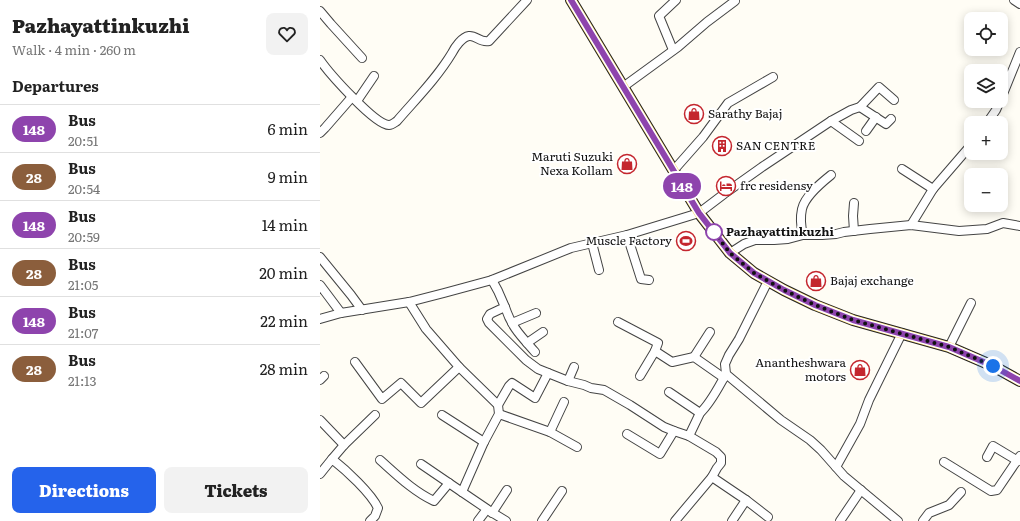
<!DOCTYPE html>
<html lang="en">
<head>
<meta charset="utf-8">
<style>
	:root { --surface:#fff; --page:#f2f2f2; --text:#222; --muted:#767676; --line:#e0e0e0; --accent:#2563eb }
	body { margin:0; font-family:Literata,serif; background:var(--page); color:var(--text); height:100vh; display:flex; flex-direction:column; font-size:15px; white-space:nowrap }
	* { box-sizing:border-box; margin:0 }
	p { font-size:13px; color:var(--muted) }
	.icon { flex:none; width:22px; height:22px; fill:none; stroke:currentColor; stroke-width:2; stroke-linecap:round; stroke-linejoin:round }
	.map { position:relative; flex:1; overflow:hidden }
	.details { display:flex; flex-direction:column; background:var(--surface); width:320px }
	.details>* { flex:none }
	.badge { padding:0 8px; border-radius:13px; font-size:14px; line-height:26px }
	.buttons { position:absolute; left:644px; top:12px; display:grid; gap:8px }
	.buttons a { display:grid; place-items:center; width:44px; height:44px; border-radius:8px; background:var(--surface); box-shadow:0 2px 10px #0003; font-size:20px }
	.you { position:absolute; width:20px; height:20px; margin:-10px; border:3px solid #fff; border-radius:50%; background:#1a73e8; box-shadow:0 0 0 6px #1a73e833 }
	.map>.badge { position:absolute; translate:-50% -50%; box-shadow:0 0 0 2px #fff }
	h2 { padding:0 12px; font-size:15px; line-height:36px }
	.round { display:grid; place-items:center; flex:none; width:42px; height:42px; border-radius:8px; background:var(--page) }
	.head { display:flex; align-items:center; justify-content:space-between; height:68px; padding:0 12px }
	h1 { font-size:19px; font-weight:800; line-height:30px }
	.cta { display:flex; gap:8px; margin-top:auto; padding:8px 12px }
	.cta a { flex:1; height:46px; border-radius:8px; background:var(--accent); color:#fff; font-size:16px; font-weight:800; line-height:46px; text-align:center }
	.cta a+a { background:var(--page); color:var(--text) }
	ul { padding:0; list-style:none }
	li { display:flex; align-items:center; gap:12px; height:48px; padding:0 12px; border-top:1px solid var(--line) }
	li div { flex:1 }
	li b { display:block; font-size:15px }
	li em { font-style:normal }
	li .badge { min-width:44px; font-weight:700; text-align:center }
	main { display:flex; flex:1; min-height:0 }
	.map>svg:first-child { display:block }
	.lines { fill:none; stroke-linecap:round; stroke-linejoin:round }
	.minor-casing { stroke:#444; stroke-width:10 }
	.major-casing { stroke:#222; stroke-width:12 }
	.minor { stroke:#fff; stroke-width:8 }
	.major { stroke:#f9d66b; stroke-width:10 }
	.line-casing { stroke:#fff; stroke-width:9 }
	.line { stroke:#8e44ad; stroke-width:6 }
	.walk { stroke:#111; stroke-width:4; stroke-dasharray:0 7.2 }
	.stop-dot { fill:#fff; stroke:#8e44ad; stroke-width:2 }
	.labels { text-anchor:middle; stroke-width:4; stroke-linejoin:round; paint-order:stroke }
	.poi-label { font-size:12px; fill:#111; stroke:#fff; text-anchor:start }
	.stop-label { font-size:12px; font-weight:bold; fill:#111; stroke:#fff; text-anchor:start }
</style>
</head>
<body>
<main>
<section class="details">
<div class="head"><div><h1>Pazhayattinkuzhi</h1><p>Walk · 4 min · 260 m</p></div><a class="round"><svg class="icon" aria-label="heart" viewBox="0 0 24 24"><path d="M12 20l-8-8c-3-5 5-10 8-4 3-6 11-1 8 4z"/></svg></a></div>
<h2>Departures</h2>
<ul>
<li><span class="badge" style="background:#8e44ad;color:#fff">148</span><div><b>Bus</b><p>20:51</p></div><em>6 min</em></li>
<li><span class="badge" style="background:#8b5e3c;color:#fff">28</span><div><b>Bus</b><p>20:54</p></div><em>9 min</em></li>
<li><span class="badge" style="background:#8e44ad;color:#fff">148</span><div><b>Bus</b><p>20:59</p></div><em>14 min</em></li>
<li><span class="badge" style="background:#8b5e3c;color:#fff">28</span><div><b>Bus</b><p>21:05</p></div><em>20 min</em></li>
<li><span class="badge" style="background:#8e44ad;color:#fff">148</span><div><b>Bus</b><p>21:07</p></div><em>22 min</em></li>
<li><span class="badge" style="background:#8b5e3c;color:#fff">28</span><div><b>Bus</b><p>21:13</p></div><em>28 min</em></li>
</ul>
<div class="cta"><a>Directions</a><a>Tickets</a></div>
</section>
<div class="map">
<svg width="700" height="521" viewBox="0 0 700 521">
	<rect width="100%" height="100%" fill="#fffdf5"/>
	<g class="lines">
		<defs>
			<g id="minor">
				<path d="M694,0L700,4"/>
				<path d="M0,11L11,24L42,58"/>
				<path d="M353,50L339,16L356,0"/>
				<path d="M0,60C9,73 55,125 69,125C72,125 74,123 77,121C96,99 117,78 132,53C135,47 142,37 149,36C156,35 160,43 169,41L207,0"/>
				<path d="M303,87L358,47L387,22L415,1"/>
				<path d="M681,99L700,52"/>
				<path d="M37,101L54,76"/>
				<path d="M540,107L566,124L571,119"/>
				<path d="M511,121L539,141"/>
				<path d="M667,123L676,110L680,101"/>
				<path d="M546,131L556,117"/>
				<path d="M0,133L5,128L32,97"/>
				<path d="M582,169L613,189"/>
				<path d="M353,171L383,137L408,103L453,77"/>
				<path d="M591,225L613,189L651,145"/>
				<path d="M534,231L533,216L534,203"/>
				<path d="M307,235L321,279L329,280"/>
				<path d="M483,235C481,227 480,218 482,209C485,196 501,183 511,175"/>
				<path d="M272,243L279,270"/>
				<path d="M410,253L424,244L435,240H454L468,239L483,235H502L516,234L524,232L550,229L591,225L639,231L667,229L683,223L700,226"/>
				<path d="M0,257L31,295L42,310"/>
				<path d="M172,280L178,291L185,307L170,314L167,319L169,323L206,360L218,369L248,381L264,385L271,388L284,390L310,405L344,427L354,431L369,436L396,452L401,457V463L397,468L392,477L355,521"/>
				<path d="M448,281L419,339L409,355L405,364L406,374L461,420L490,440L501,450L524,476L578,521"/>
				<path d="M0,285L21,313"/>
				<path d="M89,302L106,329L139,367L178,405L179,414L164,442L142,492L167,509L158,521"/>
				<path d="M185,307C192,328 201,336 215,352"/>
				<path d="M0,319L21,313L89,302L124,293L172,280L251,248L307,235L379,213L404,194L442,167L511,121L531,110L540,107L559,87L574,100"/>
				<path d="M298,322L338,343L335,351"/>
				<path d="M192,323L216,313"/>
				<path d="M207,343L223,332"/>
				<path d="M629,347L651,303"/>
				<path d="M374,357L390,332"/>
				<path d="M35,362L62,399L81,383L101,403L139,367"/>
				<path d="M320,376L335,351L352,362L374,357L404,378"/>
				<path d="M0,380L4,376"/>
				<path d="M248,381L254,367"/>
				<path d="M349,392L380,413"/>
				<path d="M178,405L189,386L192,383L215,398L228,373"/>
				<path d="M179,414L230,432L257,447"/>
				<path d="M122,415L164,442"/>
				<path d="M0,420L24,445"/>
				<path d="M230,432L244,402"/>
				<path d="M307,434L340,454L354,431"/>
				<path d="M369,436L380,413C391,403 399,386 406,374"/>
				<path d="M667,457L673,446L698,461"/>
				<path d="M12,459L24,445L55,415"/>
				<path d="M60,460C77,475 93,491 114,501L129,483"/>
				<path d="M624,462L671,491L677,490L700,456"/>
				<path d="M101,464L142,492"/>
				<path d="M516,467L540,424L549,400L582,333"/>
				<path d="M0,474L12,459C26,470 51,493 58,508L55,516L50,521"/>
				<path d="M392,477L426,500L448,517"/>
				<path d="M168,510L186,521"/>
				<path d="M172,513L187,490"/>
				<path d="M222,521L242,491"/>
				<path d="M412,521L426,500"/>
				<path d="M520,521L541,490"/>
				<path d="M603,521L609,513L629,505L641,492"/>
			</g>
			<path id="major" d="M251,0L379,213L410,253L434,273L464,290L495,305L533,320L629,347L673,366L700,381"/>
		</defs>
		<use href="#minor" class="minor-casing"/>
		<use href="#major" class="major-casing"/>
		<use href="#minor" class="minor"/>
		<use href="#major" class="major"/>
	</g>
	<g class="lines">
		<defs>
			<path id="line" d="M251,0L379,213L410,253L434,273L464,290L495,305L533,320L629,347L673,366L700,381"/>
		</defs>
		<use href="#line" class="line-casing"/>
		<use href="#line" class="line"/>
		<path class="walk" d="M394,232L410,253L434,273L464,290L495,305L533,320L629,347L673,366"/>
	</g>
	<defs>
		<symbol id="shop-ring" viewBox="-11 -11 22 22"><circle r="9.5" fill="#fff" stroke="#c4262e" stroke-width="1.5"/><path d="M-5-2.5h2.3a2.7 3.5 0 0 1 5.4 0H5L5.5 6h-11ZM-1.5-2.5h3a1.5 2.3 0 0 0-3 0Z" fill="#c4262e"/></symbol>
		<symbol id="building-ring" viewBox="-11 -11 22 22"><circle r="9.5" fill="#fff" stroke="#c4262e" stroke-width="1.5"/><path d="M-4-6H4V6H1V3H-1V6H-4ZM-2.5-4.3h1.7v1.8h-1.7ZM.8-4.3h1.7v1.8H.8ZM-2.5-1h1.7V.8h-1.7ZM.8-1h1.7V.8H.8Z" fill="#c4262e"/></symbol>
		<symbol id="hotel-ring" viewBox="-11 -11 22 22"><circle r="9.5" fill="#fff" stroke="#c4262e" stroke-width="1.5"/><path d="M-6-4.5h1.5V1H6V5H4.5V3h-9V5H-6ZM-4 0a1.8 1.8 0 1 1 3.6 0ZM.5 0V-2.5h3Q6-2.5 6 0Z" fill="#c4262e"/></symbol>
		<symbol id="stadium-ring" viewBox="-11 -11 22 22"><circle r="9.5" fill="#fff" stroke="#c4262e" stroke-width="1.5"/><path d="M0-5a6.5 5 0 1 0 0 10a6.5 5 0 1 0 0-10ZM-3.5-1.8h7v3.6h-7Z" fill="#c4262e"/></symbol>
	</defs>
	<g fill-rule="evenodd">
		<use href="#shop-ring" x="363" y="103" width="22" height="22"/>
		<use href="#building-ring" x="391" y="135" width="22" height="22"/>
		<use href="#shop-ring" x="296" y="153" width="22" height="22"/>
		<use href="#hotel-ring" x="395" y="175" width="22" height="22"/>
		<use href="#stadium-ring" x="355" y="230" width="22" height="22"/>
		<use href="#shop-ring" x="485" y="270" width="22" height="22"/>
		<use href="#shop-ring" x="529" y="359" width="22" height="22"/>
	</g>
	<circle class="stop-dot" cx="394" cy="232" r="8"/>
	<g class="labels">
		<g class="poi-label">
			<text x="388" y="118">Sarathy Bajaj</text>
			<text x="416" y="150">SAN CENTRE</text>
			<text x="293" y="161" text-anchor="end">Maruti Suzuki<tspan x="293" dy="14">Nexa Kollam</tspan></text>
			<text x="420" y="190">frc residensy</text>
			<text x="352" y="245" text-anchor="end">Muscle Factory</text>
			<text x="510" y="285">Bajaj exchange</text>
			<text x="526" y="367" text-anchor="end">Anantheshwara<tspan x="526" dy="14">motors</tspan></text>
		</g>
		<g class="stop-label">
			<text x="406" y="236">Pazhayattinkuzhi</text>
		</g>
	</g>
</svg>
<div class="buttons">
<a><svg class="icon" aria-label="locate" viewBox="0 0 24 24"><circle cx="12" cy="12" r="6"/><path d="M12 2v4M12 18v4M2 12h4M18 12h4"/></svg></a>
<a><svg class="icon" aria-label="layers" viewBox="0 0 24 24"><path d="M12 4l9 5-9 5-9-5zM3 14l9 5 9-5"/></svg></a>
<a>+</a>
<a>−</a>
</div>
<div class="you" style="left:673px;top:366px"></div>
<b class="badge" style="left:362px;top:186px;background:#8e44ad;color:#fff">148</b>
</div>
</main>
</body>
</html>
